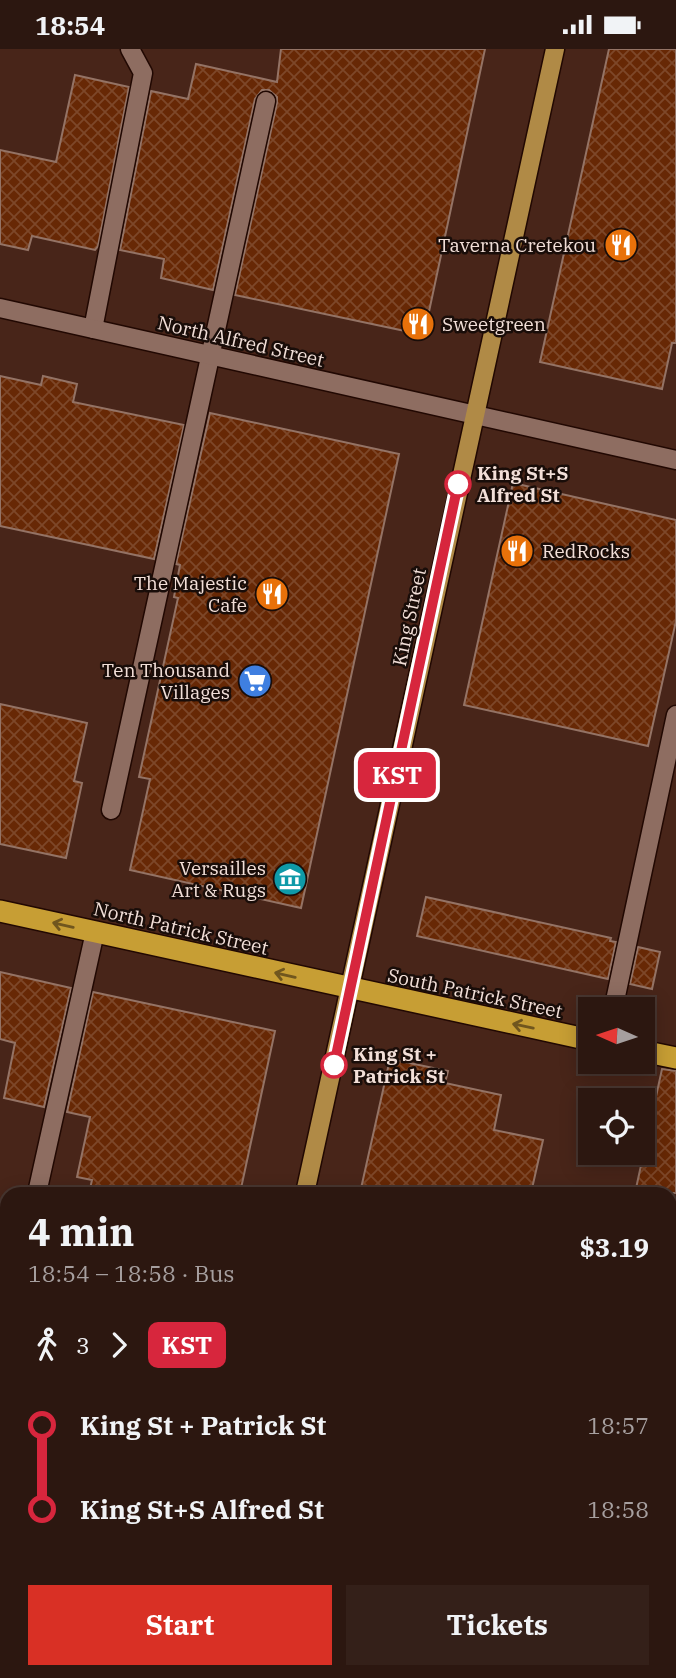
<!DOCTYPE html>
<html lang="en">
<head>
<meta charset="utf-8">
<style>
	:root { --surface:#2c1710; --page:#342019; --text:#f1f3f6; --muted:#a69f9f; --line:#483630; --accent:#d93025 }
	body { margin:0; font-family:"IBM Plex Serif",serif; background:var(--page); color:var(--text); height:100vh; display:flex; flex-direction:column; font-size:26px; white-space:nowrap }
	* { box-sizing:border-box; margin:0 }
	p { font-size:23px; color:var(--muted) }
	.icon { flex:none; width:38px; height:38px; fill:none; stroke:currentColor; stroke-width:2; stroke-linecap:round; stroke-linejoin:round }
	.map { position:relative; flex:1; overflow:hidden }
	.sheet { position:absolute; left:0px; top:1138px; width:677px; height:492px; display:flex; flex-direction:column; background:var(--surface); border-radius:21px 21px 0 0; box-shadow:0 4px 18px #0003,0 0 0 2px var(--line) }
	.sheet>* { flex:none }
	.badge { padding:0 14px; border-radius:10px; font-size:24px; line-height:46px }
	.needle { width:46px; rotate:273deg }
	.controls { position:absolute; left:578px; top:948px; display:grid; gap:14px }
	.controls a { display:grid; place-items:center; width:77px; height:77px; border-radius:0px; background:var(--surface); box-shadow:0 4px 18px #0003,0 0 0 2px var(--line); font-size:35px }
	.map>.badge { position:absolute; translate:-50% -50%; box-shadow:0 0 0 4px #fff }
	.legs { display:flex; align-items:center; gap:10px; height:77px; padding:0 28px; font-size:23px }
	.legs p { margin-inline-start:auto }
	.overview { display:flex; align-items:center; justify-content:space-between; height:119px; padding:0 28px }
	h1 { font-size:38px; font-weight:700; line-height:52px }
	.button { display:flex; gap:14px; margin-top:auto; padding:14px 28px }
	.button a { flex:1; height:80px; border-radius:0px; background:var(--accent); color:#fff; font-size:28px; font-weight:700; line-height:80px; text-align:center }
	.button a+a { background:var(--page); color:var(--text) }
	ul { padding:0 28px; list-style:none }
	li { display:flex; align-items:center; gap:24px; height:84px; font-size:26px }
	li i { display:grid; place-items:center; width:10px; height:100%; margin:0 9px; background:currentColor }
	li i::after { content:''; width:18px; height:18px; margin:-9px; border:5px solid; border-radius:50%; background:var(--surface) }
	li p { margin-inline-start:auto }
	li:first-child i { background:linear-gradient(#0000 50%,currentColor 0) }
	li:last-child i { background:linear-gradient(currentColor 50%,#0000 0) }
	.status { display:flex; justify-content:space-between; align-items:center; height:49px; padding:0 35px; background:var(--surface); direction:ltr }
	.status svg { height:19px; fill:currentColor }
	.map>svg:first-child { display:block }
	.built { fill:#482519; fill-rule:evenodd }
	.building { fill:url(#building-cross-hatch); stroke:#947365; stroke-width:2 }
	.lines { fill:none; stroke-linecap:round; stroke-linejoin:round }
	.lane-casing { stroke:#210802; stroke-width:21 }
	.street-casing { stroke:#210802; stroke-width:21 }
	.primary-casing { stroke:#210802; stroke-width:21 }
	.highway-casing { stroke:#210802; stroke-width:24 }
	.lane { stroke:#8e6d61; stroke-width:18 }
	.street { stroke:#8e6d61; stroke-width:18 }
	.primary { stroke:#b08a46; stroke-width:18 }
	.highway { stroke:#c79e34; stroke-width:21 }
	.oneway { stroke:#70561e }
	.line-1-casing { stroke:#fff; stroke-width:16 }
	.line-1 { stroke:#d7263d; stroke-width:10 }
	.stop-1-dot { fill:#fff; stroke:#d7263d; stroke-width:3.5 }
	.labels { text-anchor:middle; stroke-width:5; stroke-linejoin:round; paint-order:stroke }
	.poi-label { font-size:19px; fill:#f2dfd8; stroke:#190d09; text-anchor:end }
	.street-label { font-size:19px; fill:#f2dfd8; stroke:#190d09 }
	.stop-label { font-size:19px; font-weight:bold; fill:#f2dfd8; stroke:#190d09; text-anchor:start }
</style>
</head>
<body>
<div class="status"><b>18:54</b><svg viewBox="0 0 49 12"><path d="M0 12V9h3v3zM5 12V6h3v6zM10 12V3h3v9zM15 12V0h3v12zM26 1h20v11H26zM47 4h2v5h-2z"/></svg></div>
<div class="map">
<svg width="676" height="1629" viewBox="0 0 676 1629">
	<defs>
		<pattern id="building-cross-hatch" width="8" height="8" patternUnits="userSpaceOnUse" patternTransform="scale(1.75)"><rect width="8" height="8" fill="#672805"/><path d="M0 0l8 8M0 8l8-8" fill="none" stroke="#7d4729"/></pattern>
	</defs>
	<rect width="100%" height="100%" fill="#3b1f15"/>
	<g class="built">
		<path d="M0,0H676V1560L670,1558V1144H7V1404L0,1402ZM590,961H642V1013H590ZM590,1052H642V1104H590Z"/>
		<path d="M0,1501L7,1503V1622L528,1623L527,1629H0Z"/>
	</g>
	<g class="building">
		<path d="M281,0H485L424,286L235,246L277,54V48L269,41H262L255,50L213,241L161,229L164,210L120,201L151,42L188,50L196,15L277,33Z"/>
		<path d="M609,0H676V294H672L662,340L540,313Z"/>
		<path d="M75,26L129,38L98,197L95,201L32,187L28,201L0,195V101L56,113Z"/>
		<path d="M0,327L41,336L43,327L77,335L73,353L184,376L154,510L0,477Z"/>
		<path d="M210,364L399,405L301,859L130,821L150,730L139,728L178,549L174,548L180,516L176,515Z"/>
		<path d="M513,434L676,471V572L648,697L464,656Z"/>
		<path d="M0,655L87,674L74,732L82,734L66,809L0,795Z"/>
		<path d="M426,848L611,889L610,892L616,893L608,930L417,887Z"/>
		<path d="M638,898L660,903L652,940L630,935Z"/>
		<path d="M0,923L71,939L44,1058L4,1049L15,994L0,990Z"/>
		<path d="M93,943L275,982L240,1144H89L92,1131L77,1128L90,1068L67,1063Z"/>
		<path d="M390,1010L448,1022L445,1034L501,1046L494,1081L543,1091L531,1144H360Z"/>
		<path d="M662,1020L676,1022V1144H635Z"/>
	</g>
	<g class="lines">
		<defs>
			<g id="lane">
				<path d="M93,280L143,24L130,0"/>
				<path d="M111,761L266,52"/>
				<path d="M613,961L676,666"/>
				<path d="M37,1144L95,883"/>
				<path d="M0,1312L7,1281"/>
			</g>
			<path id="street" d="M0,259L676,411"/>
			<g id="primary">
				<path d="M305,1144C390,763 469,381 555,0"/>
				<path d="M198,1629L199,1622"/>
			</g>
			<g id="highway">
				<path d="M0,862L590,991"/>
				<path d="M642,1002L676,1009"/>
				<path d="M0,1463L7,1464"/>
				<path d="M670,1608L676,1609"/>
			</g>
		</defs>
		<use href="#lane" class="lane-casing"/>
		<use href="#street" class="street-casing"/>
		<use href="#primary" class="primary-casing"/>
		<use href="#highway" class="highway-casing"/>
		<use href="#lane" class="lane"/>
		<use href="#street" class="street"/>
		<use href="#primary" class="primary"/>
		<use href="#highway" class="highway"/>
	</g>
	<defs><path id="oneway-shaft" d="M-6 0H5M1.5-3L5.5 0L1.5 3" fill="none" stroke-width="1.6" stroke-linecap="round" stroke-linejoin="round" transform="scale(1.75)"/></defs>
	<g class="oneway">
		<use href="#oneway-shaft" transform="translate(63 876) rotate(-167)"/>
		<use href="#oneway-shaft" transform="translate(285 926) rotate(-167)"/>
		<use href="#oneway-shaft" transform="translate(523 977) rotate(-168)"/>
	</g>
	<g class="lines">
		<defs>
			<path id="line-1" d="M334,1016L458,435"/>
		</defs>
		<use href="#line-1" class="line-1-casing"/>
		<use href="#line-1" class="line-1"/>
	</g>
	<defs>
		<symbol id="restaurant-disc" viewBox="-11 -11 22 22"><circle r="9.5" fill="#e8710a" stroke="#190d09"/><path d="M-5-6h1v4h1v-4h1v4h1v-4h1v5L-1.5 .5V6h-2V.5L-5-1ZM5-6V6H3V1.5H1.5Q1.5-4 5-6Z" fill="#fff"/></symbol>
		<symbol id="supermarket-disc" viewBox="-11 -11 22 22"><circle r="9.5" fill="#3f7fe0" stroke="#190d09"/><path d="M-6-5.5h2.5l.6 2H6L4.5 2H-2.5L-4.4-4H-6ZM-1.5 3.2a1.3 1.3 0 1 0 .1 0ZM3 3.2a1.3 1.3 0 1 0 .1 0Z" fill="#fff"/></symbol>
		<symbol id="museum-disc" viewBox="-11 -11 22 22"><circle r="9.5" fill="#0f9aa8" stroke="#190d09"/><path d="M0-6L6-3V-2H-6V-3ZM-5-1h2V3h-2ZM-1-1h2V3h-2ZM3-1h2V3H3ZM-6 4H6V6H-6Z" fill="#fff"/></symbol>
	</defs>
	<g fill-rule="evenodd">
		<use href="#restaurant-disc" x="602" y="177" width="38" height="38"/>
		<use href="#restaurant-disc" x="399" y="256" width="38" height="38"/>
		<use href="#restaurant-disc" x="498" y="483" width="38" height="38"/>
		<use href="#restaurant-disc" x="253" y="526" width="38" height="38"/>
		<use href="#supermarket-disc" x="236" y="613" width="38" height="38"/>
		<use href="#museum-disc" x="271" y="811" width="38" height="38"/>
	</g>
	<g class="stop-1-dot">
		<circle cx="458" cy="435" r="12"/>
		<circle cx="334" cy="1016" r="12"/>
	</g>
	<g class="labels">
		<g class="poi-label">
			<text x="596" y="203">Taverna Cretekou</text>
			<text x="442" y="282" text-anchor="start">Sweetgreen</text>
			<text x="542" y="509" text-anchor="start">RedRocks</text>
			<text x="247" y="541">The Majestic<tspan x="247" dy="22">Cafe</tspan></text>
			<text x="230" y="628">Ten Thousand<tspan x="230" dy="22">Villages</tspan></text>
			<text x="266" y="826">Versailles<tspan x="266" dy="22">Art &amp; Rugs</tspan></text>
		</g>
		<g class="street-label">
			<text transform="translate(241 292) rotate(13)" y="7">North Alfred Street</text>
			<text transform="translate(409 568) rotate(-78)" y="7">King Street</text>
			<text transform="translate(181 879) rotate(13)" y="7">North Patrick Street</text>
			<text transform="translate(475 944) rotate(12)" y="7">South Patrick Street</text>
		</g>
		<g class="stop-label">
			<text x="477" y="431">King St+S<tspan x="477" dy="22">Alfred St</tspan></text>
			<text x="353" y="1012">King St +<tspan x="353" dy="22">Patrick St</tspan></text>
		</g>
	</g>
</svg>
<div class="controls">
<a><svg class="needle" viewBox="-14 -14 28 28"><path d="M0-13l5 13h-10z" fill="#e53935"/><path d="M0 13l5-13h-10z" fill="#a69f9f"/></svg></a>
<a><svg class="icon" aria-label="locate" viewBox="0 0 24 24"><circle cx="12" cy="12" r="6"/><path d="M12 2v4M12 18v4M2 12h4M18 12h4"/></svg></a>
</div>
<b class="badge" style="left:397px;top:726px;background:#d7263d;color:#fff">KST</b>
<section class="sheet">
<div class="overview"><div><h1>4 min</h1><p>18:54 – 18:58 · Bus</p></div><b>$3.19</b></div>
<div class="legs"><svg class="icon" aria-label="walk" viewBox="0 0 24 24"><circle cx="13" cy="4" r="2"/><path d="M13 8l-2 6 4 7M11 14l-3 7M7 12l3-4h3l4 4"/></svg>3<svg class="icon" aria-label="forward" viewBox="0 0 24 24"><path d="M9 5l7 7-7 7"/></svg><b class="badge" style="background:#d7263d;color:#fff">KST</b></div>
<ul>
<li><i style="color:#d7263d"></i><b>King St + Patrick St</b><p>18:57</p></li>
<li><i style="color:#d7263d"></i><b>King St+S Alfred St</b><p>18:58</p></li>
</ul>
<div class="button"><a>Start</a><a>Tickets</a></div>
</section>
</div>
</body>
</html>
